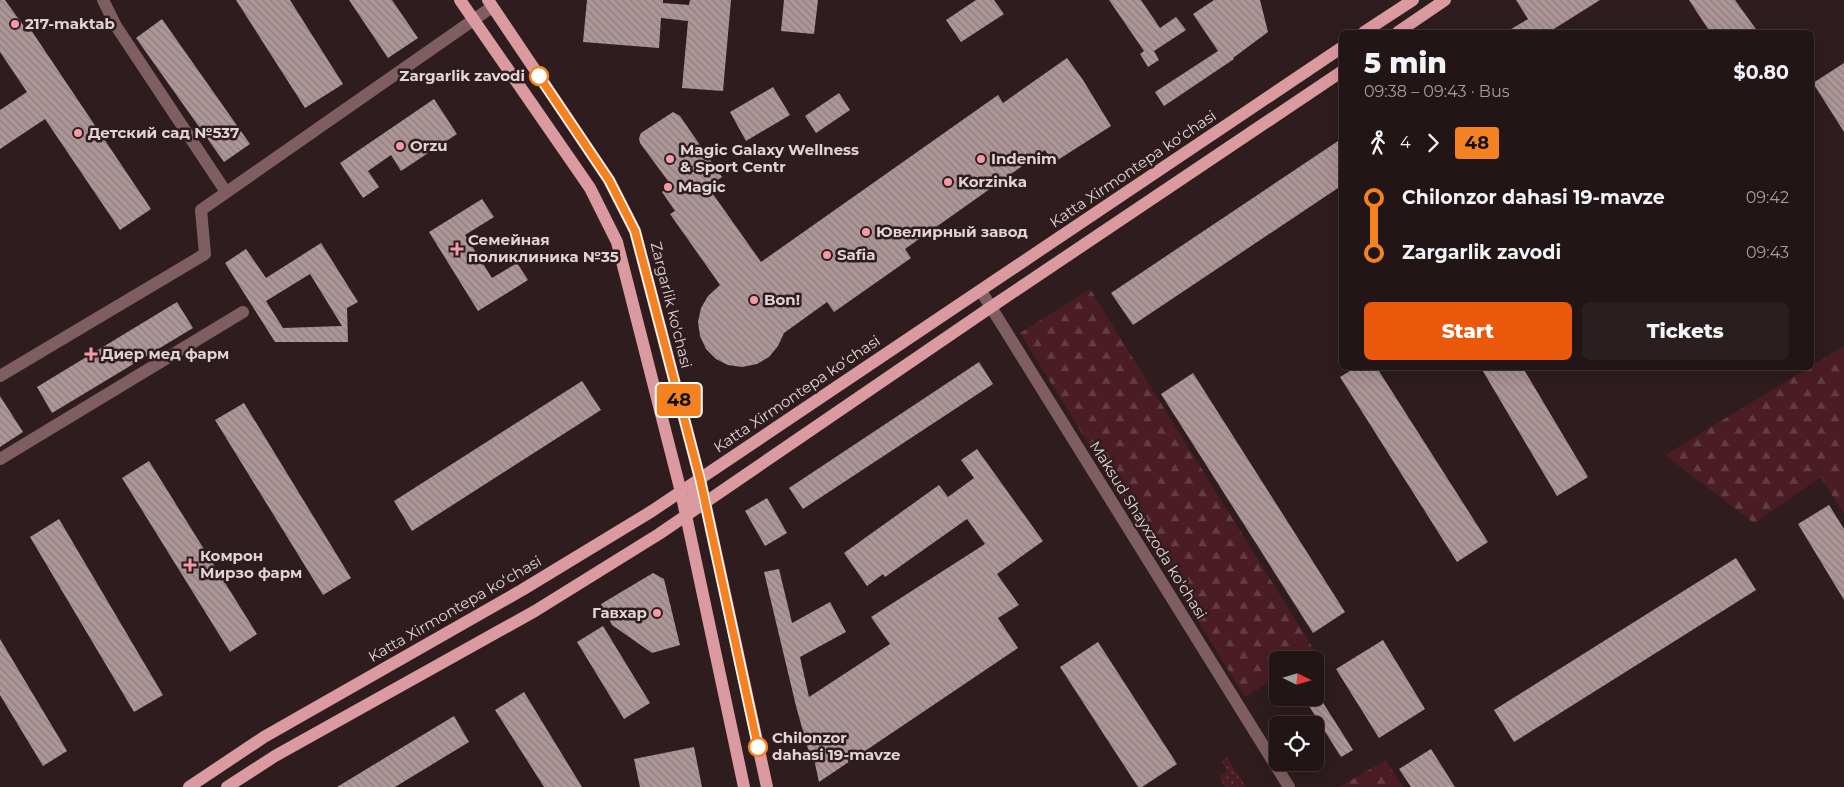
<!DOCTYPE html>
<html lang="en">
<head>
<meta charset="utf-8">
<style>
	:root { --surface:#221516; --page:#2a1e1f; --text:#f1f3f6; --muted:#a29fa1; --line:#3f3435; --accent:#ea580c }
	body { margin:0; font-family:Montserrat,sans-serif; background:var(--page); color:var(--text); height:100vh; display:flex; flex-direction:column; font-size:19px; white-space:nowrap }
	* { box-sizing:border-box; margin:0 }
	p { font-size:16px; color:var(--muted) }
	.icon { flex:none; width:28px; height:28px; fill:none; stroke:currentColor; stroke-width:2; stroke-linecap:round; stroke-linejoin:round }
	.map { position:relative; flex:1; overflow:hidden }
	.side { position:absolute; left:1339px; top:30px; width:475px; height:340px; display:flex; flex-direction:column; background:var(--surface); border-radius:8px; box-shadow:0 5px 20px #0002,0 0 0 1px var(--line) }
	.side>* { flex:none }
	.badge { padding:0 10px; border-radius:4px; font-size:18px; line-height:32px }
	.needle { width:32px; rotate:95deg }
	.tools { position:absolute; left:1269px; top:651px; display:grid; gap:10px }
	.tools a { display:grid; place-items:center; width:55px; height:55px; border-radius:8px; background:var(--surface); box-shadow:0 5px 20px #0002,0 0 0 1px var(--line); font-size:25px }
	.map>.badge { position:absolute; translate:-50% -50%; box-shadow:0 0 0 2px #fff }
	.legs { display:flex; align-items:center; gap:8px; height:55px; padding:0 25px; font-size:16px }
	.legs p { margin-inline-start:auto }
	.head { display:flex; align-items:center; justify-content:space-between; height:85px; padding:0 25px }
	h1 { font-size:28px; font-weight:800; line-height:38px }
	.cta { display:flex; gap:10px; margin-top:auto; padding:10px 25px }
	.cta a { flex:1; height:58px; border-radius:8px; background:var(--accent); color:#fff; font-size:20px; font-weight:800; line-height:58px; text-align:center }
	.cta a+a { background:var(--page); color:var(--text) }
	ul { padding:0 25px; list-style:none }
	li { display:flex; align-items:center; gap:18px; height:55px; font-size:19px }
	li i { display:grid; place-items:center; width:8px; height:100%; margin:0 6px; background:currentColor }
	li i::after { content:''; width:12px; height:12px; margin:-6px; border:4px solid; border-radius:50%; background:var(--surface) }
	li p { margin-inline-start:auto }
	li:first-child i { background:linear-gradient(#0000 50%,currentColor 0) }
	li:last-child i { background:linear-gradient(currentColor 50%,#0000 0) }
	.map>svg:first-child { display:block }
	.green { fill:url(#green-dots) }
	.forest { fill:url(#forest-firs) }
	.building { fill:url(#building-back-hatch); fill-rule:evenodd }
	.lines { fill:none; stroke-linecap:round; stroke-linejoin:round }
	.minor { stroke:#7e5e61; stroke-width:12 }
	.major { stroke:#db99a0; stroke-width:12 }
	.line-1-casing { stroke:#fff; stroke-width:11 }
	.line-1 { stroke:#f58220; stroke-width:8 }
	.poi-dot { fill:#f49aa5; stroke:#2e1c1e; stroke-width:2 }
	.stop-1-dot { fill:#fff; stroke:#f58220; stroke-width:2.5 }
	.labels { text-anchor:middle; stroke-width:5; stroke-linejoin:round; paint-order:stroke }
	.poi-label { font-size:15px; font-weight:bold; fill:#e1d4d5; stroke:#2e1c1e; text-anchor:start }
	.stop-label { font-size:15px; font-weight:bold; fill:#e1d4d5; stroke:#2e1c1e; text-anchor:end }
	.street-label { font-size:15px; fill:#e1d4d5; stroke:#2e1c1e }
</style>
</head>
<body>
<div class="map">
<svg width="1844" height="787" viewBox="0 0 1844 787">
	<defs>
		<pattern id="green-dots" width="8" height="8" patternUnits="userSpaceOnUse" patternTransform="scale(1.25)"><rect width="8" height="8" fill="#4a1c24"/><path d="M2 2h.1M6 6h.1" fill="none" stroke="#643c43" stroke-width="1.8" stroke-linecap="round"/></pattern>
		<pattern id="forest-firs" width="22" height="20" patternUnits="userSpaceOnUse" patternTransform="scale(1.25)"><rect width="22" height="20" fill="#4a1c24"/><path d="M5 1l3.5 6h-7zM16 11l3.5 6h-7z" fill="#643c43"/></pattern>
		<pattern id="building-back-hatch" width="6" height="6" patternUnits="userSpaceOnUse" patternTransform="scale(1.25)"><rect width="6" height="6" fill="#ad9698"/><path d="M-1 5l2 2M0 0l6 6M5-1l2 2" fill="none" stroke="#8e7c7e"/></pattern>
	</defs>
	<rect width="100%" height="100%" fill="#2e1c1e"/>
	<path class="green" d="M1227,757L1246,787H1225L1219,777L1227,771L1222,761Z"/>
	<g class="forest">
		<path d="M1090,289L1316,653L1304,660H1278L1277,677L1245,697L1020,333Z"/>
		<path d="M1844,346V514L1821,477L1754,523L1665,455L1808,368H1811V366Z"/>
		<path d="M1386,760L1403,787H1339Z"/>
	</g>
	<g class="building">
		<path d="M0,0H5L28,32L31,30L151,209L120,230L45,119L0,149V110L27,92L0,52Z"/>
		<path d="M236,0H290L343,84L305,108Z"/>
		<path d="M349,0H392L418,38L388,58Z"/>
		<path d="M587,0H663V3L689,5L690,0H731L723,91L682,88L688,21L661,18L659,48L583,42Z"/>
		<path d="M784,0H818L814,34L781,31Z"/>
		<path d="M976,0H994L1004,14L961,42L946,20Z"/>
		<path d="M1109,0H1141L1160,28L1176,17L1186,30L1154,51L1159,60L1148,67L1140,54L1144,51Z"/>
		<path d="M1214,0H1260L1268,32L1233,58L1234,59L1164,106L1155,92L1218,51L1193,14Z"/>
		<path d="M1516,0H1600L1549,32H1506L1528,19Z"/>
		<path d="M1689,0H1735L1758,32H1710Z"/>
		<path d="M162,19L250,144L224,162L136,38Z"/>
		<path d="M1067,58L1083,80L1111,126L1053,163L1045,150L905,249L911,258L834,312L827,302L784,333L778,346L769,357L757,364L742,367L728,365L716,359L706,349L700,336L698,322L701,308L708,296L720,285L670,214L675,211L662,192L671,185L640,143L639,138L641,133L673,112L680,116L722,177L708,187L761,262L998,95L1003,103Z"/>
		<path d="M1844,63V132L1813,83Z"/>
		<path d="M773,87L790,115L746,141L730,112Z"/>
		<path d="M839,93L850,110L816,133L805,116Z"/>
		<path d="M434,99L457,134L401,171L391,155L368,171L379,187L363,198L340,163Z"/>
		<path d="M1341,139V186L1133,325L1111,293Z"/>
		<path d="M482,199L494,217L465,235L492,278L517,263L528,280L478,311L429,232Z"/>
		<path d="M321,243L358,302L347,308L348,342H275L225,263L246,249L266,278ZM310,274L342,326L283,328L266,301Z"/>
		<path d="M177,302L193,328L52,413L37,387Z"/>
		<path d="M979,362L993,384L803,509L789,488Z"/>
		<path d="M1355,368H1377L1488,542L1457,562L1340,377Z"/>
		<path d="M1481,368H1523L1588,477L1557,496Z"/>
		<path d="M1193,373L1345,612L1313,633L1161,394Z"/>
		<path d="M582,381L601,410L412,531L394,501Z"/>
		<path d="M0,396L23,432L0,447Z"/>
		<path d="M244,403L351,578L323,595L215,420Z"/>
		<path d="M977,449L1043,541L997,574L1019,605L998,618L1018,648L819,782L814,759L811,760L796,706L764,572L779,569L792,623L830,602L846,632L800,657L809,697L890,644L871,617L985,544L967,519L885,577L883,574L867,586L844,553L939,485L948,497L974,478L961,460Z"/>
		<path d="M149,461L257,634L230,652L122,478Z"/>
		<path d="M767,498L787,533L765,546L745,511Z"/>
		<path d="M1829,505L1844,529V600L1798,524Z"/>
		<path d="M59,519L163,695L134,712L30,537Z"/>
		<path d="M1736,558L1756,590L1514,742L1494,710Z"/>
		<path d="M653,573L664,579L680,645L652,653L612,625L601,604Z"/>
		<path d="M603,626L650,703L624,719L577,642Z"/>
		<path d="M0,639L67,751L43,766L0,695Z"/>
		<path d="M1383,640L1425,709L1379,738L1336,669Z"/>
		<path d="M1098,642L1177,764L1142,787H1138L1060,667Z"/>
		<path d="M524,692L582,787H544L495,710Z"/>
		<path d="M1304,698H1320L1353,750L1341,757Z"/>
		<path d="M454,716L469,742L395,787H337Z"/>
		<path d="M694,747L702,787H640L634,759Z"/>
		<path d="M1431,749L1455,787H1411L1399,769Z"/>
	</g>
	<g class="lines">
		<g class="minor">
			<path d="M103,0L116,26L226,192"/>
			<path d="M981,291L1289,787"/>
			<path d="M0,376L205,254L201,210L492,7"/>
			<path d="M0,459L243,312"/>
		</g>
		<g class="major">
			<path d="M460,0L590,188L617,242L681,492L744,787"/>
			<path d="M488,0L609,180L635,231L700,479L767,787"/>
			<path d="M1364,32L1413,0"/>
			<path d="M1398,32L1445,0"/>
			<path d="M686,516L700,479"/>
			<path d="M189,787L264,737L522,590L652,511L1341,48"/>
			<path d="M227,787L275,756L535,611L659,534L991,307L1341,72"/>
		</g>
	</g>
	<g class="lines">
		<defs>
			<path id="line-1" d="M539,76L609,180L635,231L700,479L758,747"/>
		</defs>
		<use href="#line-1" class="line-1-casing"/>
		<use href="#line-1" class="line-1"/>
	</g>
	<g class="poi-dot">
		<circle cx="15" cy="24" r="5"/>
		<circle cx="78" cy="133" r="5"/>
		<circle cx="400" cy="146" r="5"/>
		<circle cx="670" cy="159" r="5"/>
		<circle cx="981" cy="159" r="5"/>
		<circle cx="948" cy="182" r="5"/>
		<circle cx="668" cy="187" r="5"/>
		<circle cx="866" cy="232" r="5"/>
		<path d="M454.5 241.5h5v5h5v5h-5v5h-5v-5h-5v-5h5z"/>
		<circle cx="827" cy="255" r="5"/>
		<circle cx="754" cy="300" r="5"/>
		<path d="M88.5 346.5h5v5h5v5h-5v5h-5v-5h-5v-5h5z"/>
		<path d="M187.5 557.5h5v5h5v5h-5v5h-5v-5h-5v-5h5z"/>
		<circle cx="657" cy="613" r="5"/>
	</g>
	<g class="stop-1-dot">
		<circle cx="539" cy="76" r="9"/>
		<circle cx="758" cy="747" r="9"/>
	</g>
	<g class="labels">
		<g class="poi-label">
			<text x="25" y="29">217-maktab</text>
			<text x="88" y="138">Детский сад №537</text>
			<text x="410" y="151">Orzu</text>
			<text x="680" y="155">Magic Galaxy Wellness<tspan x="680" dy="17">&amp; Sport Centr</tspan></text>
			<text x="991" y="164">Indenim</text>
			<text x="958" y="187">Korzinka</text>
			<text x="678" y="192">Magic</text>
			<text x="876" y="237">Ювелирный завод</text>
			<text x="468" y="245">Семейная<tspan x="468" dy="17">поликлиника №35</tspan></text>
			<text x="837" y="260">Safia</text>
			<text x="764" y="305">Bon!</text>
			<text x="101" y="359">Диер мед фарм</text>
			<text x="200" y="561">Комрон<tspan x="200" dy="17">Мирзо фарм</tspan></text>
			<text x="647" y="618" text-anchor="end">Гавхар</text>
		</g>
		<g class="stop-label">
			<text x="525" y="81">Zargarlik zavodi</text>
			<text x="772" y="743" text-anchor="start">Chilonzor<tspan x="772" dy="17">dahasi 19-mavze</tspan></text>
		</g>
		<g class="street-label">
			<text transform="translate(1133 169) rotate(-34)" y="5">Katta Xirmontepa koʻchasi</text>
			<text transform="translate(671 305) rotate(76)" y="5">Zargarlik ko'chasi</text>
			<text transform="translate(797 394) rotate(-34)" y="5">Katta Xirmontepa koʻchasi</text>
			<text transform="translate(1148 530) rotate(58)" y="5">Maksud Shayxzoda ko'chasi</text>
			<text transform="translate(455 609) rotate(-30)" y="5">Katta Xirmontepa koʻchasi</text>
		</g>
	</g>
</svg>
<div class="tools">
<a><svg class="needle" viewBox="-14 -14 28 28"><path d="M0-13l5 13h-10z" fill="#e53935"/><path d="M0 13l5-13h-10z" fill="#a29fa1"/></svg></a>
<a><svg class="icon" aria-label="locate" viewBox="0 0 24 24"><circle cx="12" cy="12" r="6"/><path d="M12 2v4M12 18v4M2 12h4M18 12h4"/></svg></a>
</div>
<b class="badge" style="left:679px;top:400px;background:#f58220;color:#111">48</b>
<section class="side">
<div class="head"><div><h1>5 min</h1><p>09:38 – 09:43 · Bus</p></div><b>$0.80</b></div>
<div class="legs"><svg class="icon" aria-label="walk" viewBox="0 0 24 24"><circle cx="13" cy="4" r="2"/><path d="M13 8l-2 6 4 7M11 14l-3 7M7 12l3-4h3l4 4"/></svg>4<svg class="icon" aria-label="forward" viewBox="0 0 24 24"><path d="M9 5l7 7-7 7"/></svg><b class="badge" style="background:#f58220;color:#111">48</b></div>
<ul>
<li><i style="color:#f58220"></i><b>Chilonzor dahasi 19-mavze</b><p>09:42</p></li>
<li><i style="color:#f58220"></i><b>Zargarlik zavodi</b><p>09:43</p></li>
</ul>
<div class="cta"><a>Start</a><a>Tickets</a></div>
</section>
</div>
</body>
</html>
